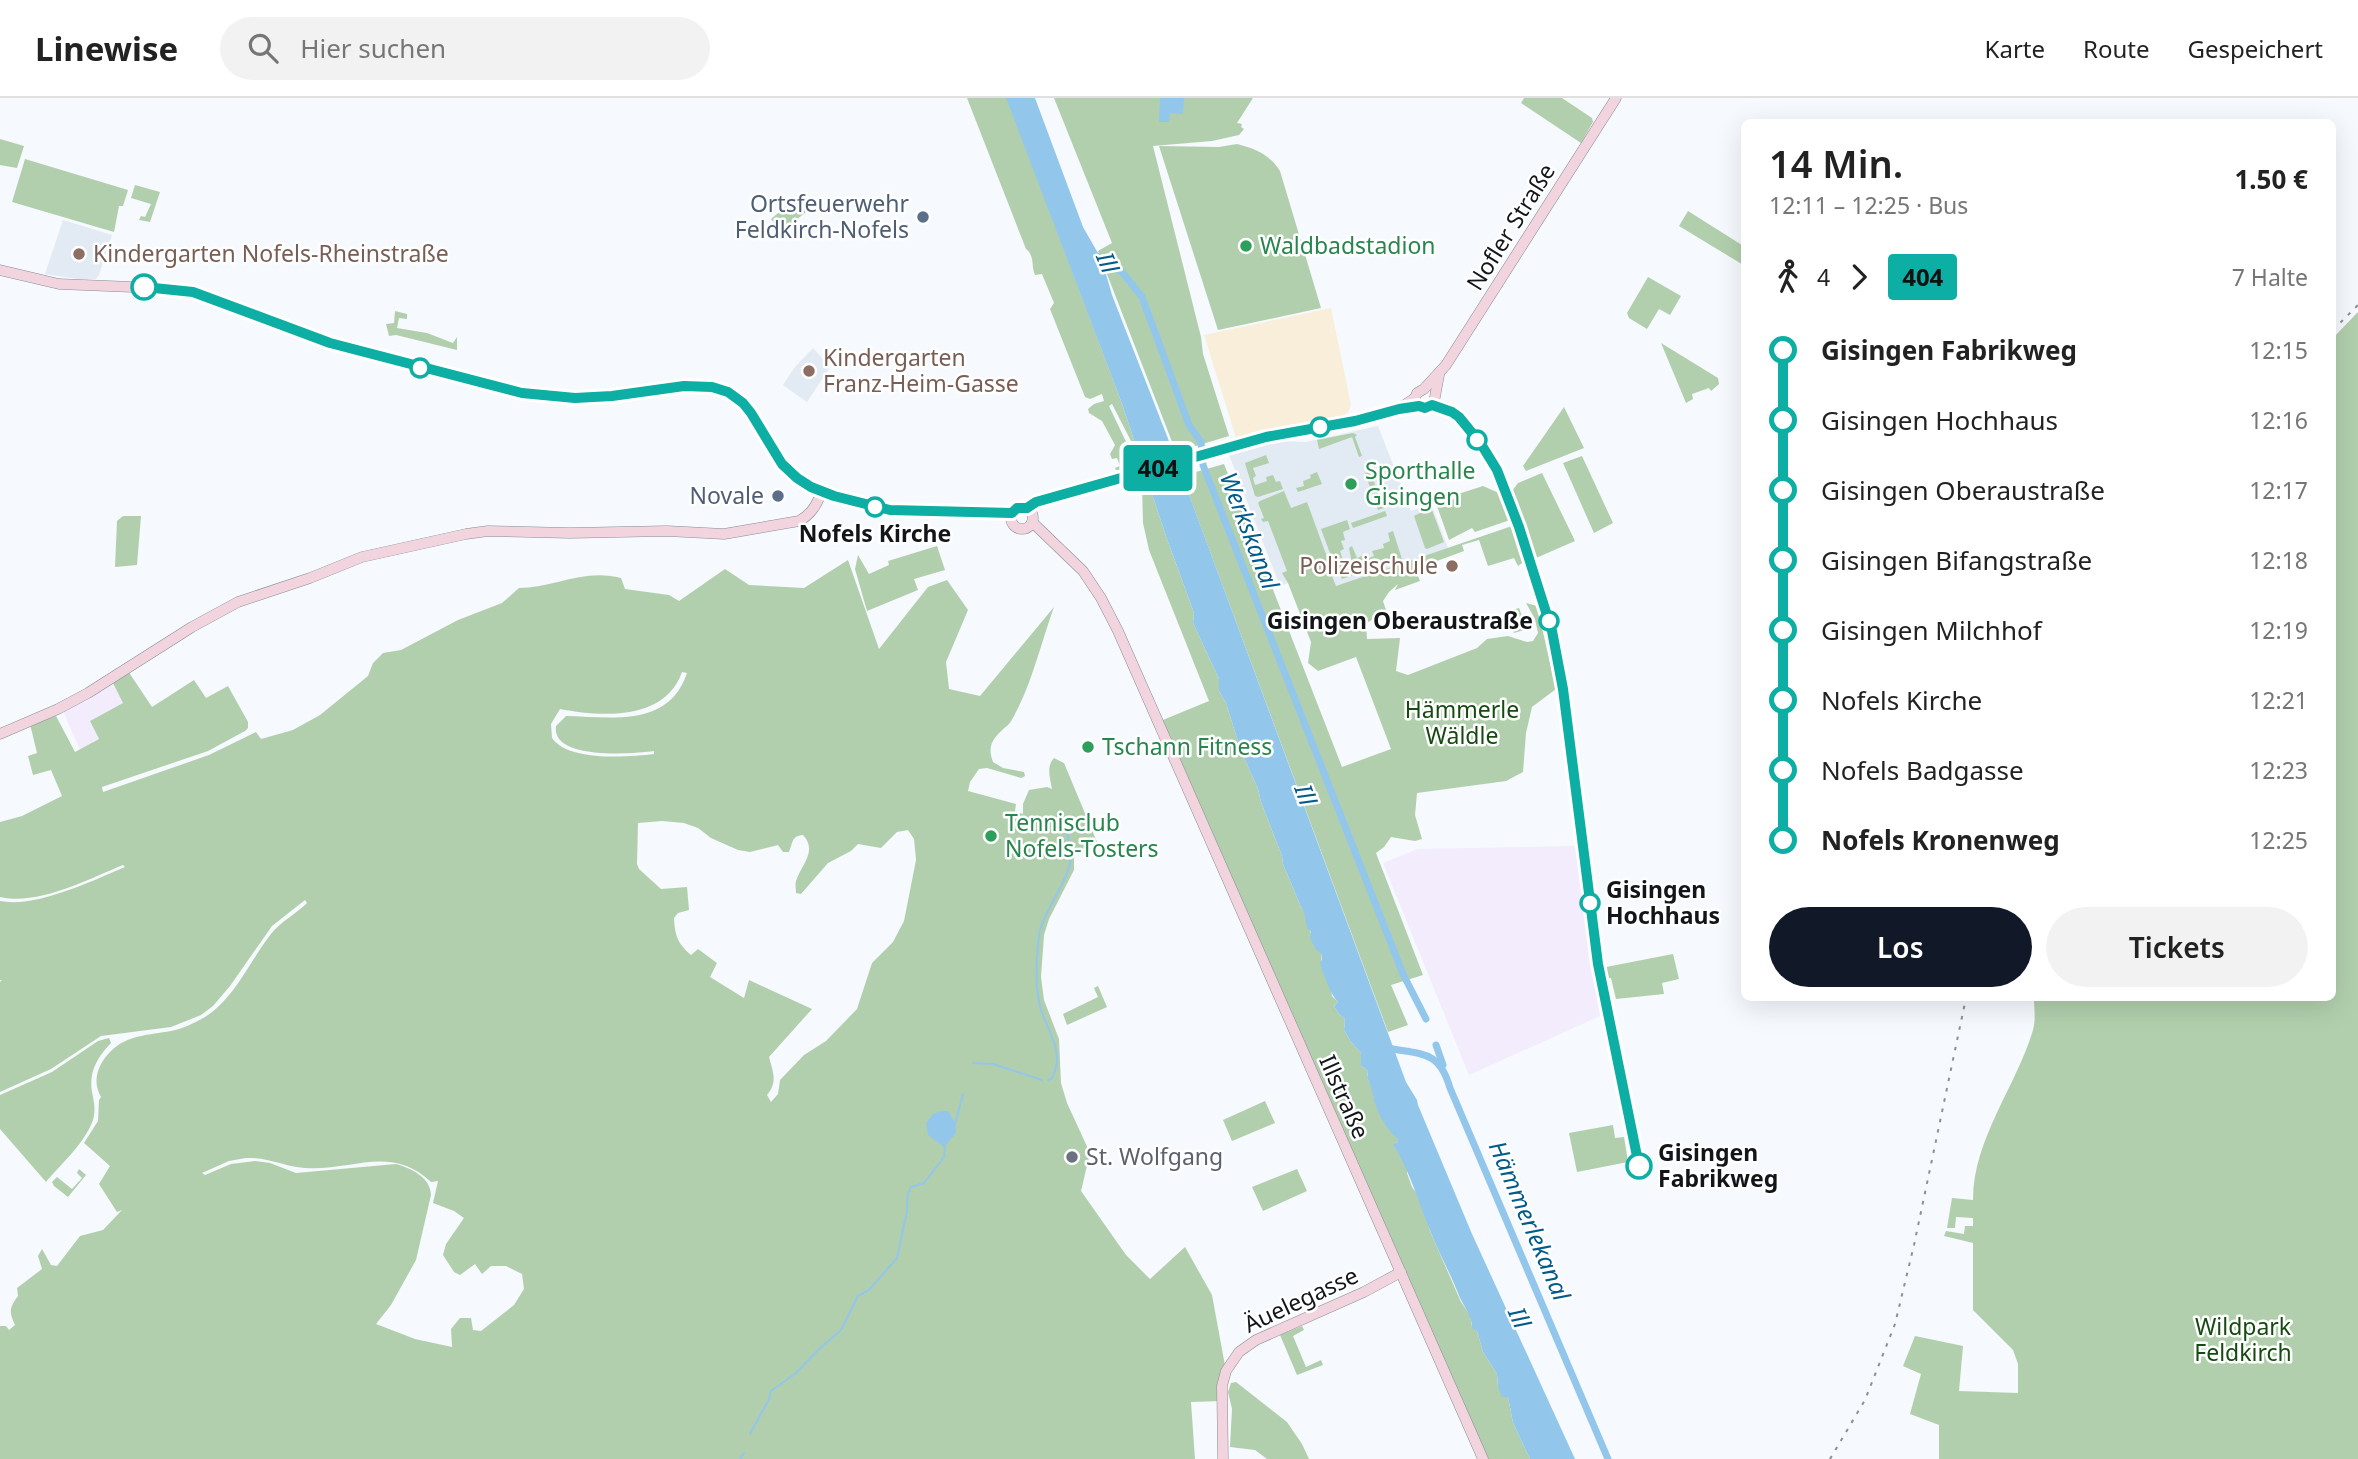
<!DOCTYPE html>
<html lang="de">
<head>
<meta charset="utf-8">
<style>
	:root { --surface:#fff; --page:#f2f2f2; --text:#222; --muted:#767676; --line:#e0e0e0; --accent:#111827 }
	body { margin:0; font-family:"Noto Sans",sans-serif; background:var(--page); color:var(--text); height:100vh; display:flex; flex-direction:column; font-size:26px; white-space:nowrap }
	* { box-sizing:border-box; margin:0 }
	p { font-size:23px; color:var(--muted) }
	.icon { flex:none; width:38px; height:38px; fill:none; stroke:currentColor; stroke-width:2; stroke-linecap:round; stroke-linejoin:round }
	.map { position:relative; flex:1; overflow:hidden }
	.panel { position:absolute; left:1741px; top:21px; width:595px; height:882px; display:flex; flex-direction:column; background:var(--surface); border-radius:10px; box-shadow:0 7px 28px #0002 }
	.panel>* { flex:none }
	.badge { padding:0 14px; border-radius:5px; font-size:24px; line-height:46px }
	.map>.badge { position:absolute; translate:-50% -50%; box-shadow:0 0 0 4px #fff }
	.legs { display:flex; align-items:center; gap:10px; height:77px; padding:0 28px; font-size:23px }
	.legs p { margin-inline-start:auto }
	.summary { display:flex; align-items:center; justify-content:space-between; height:119px; padding:0 28px }
	h1 { font-size:38px; font-weight:600; line-height:52px }
	.action { display:flex; gap:14px; margin-top:auto; padding:14px 28px }
	.action a { flex:1; height:80px; border-radius:42px; background:var(--accent); color:#fff; font-size:28px; font-weight:600; line-height:80px; text-align:center }
	.action a+a { background:var(--page); color:var(--text) }
	ul { padding:0 28px; list-style:none }
	li { display:flex; align-items:center; gap:24px; height:70px; font-size:26px }
	li i { display:grid; place-items:center; width:10px; height:100%; margin:0 9px; background:currentColor }
	li i::after { content:''; width:18px; height:18px; margin:-9px; border:5px solid; border-radius:50%; background:var(--surface) }
	li p { margin-inline-start:auto }
	li:first-child i { background:linear-gradient(#0000 50%,currentColor 0) }
	li:last-child i { background:linear-gradient(currentColor 50%,#0000 0) }
	header { display:flex; align-items:center; gap:42px; box-sizing:border-box; height:98px; padding:0 35px; background:var(--surface); border-bottom:2px solid var(--line) }
	header strong { font-size:33px }
	nav { display:flex; gap:38px; margin-inline-start:auto; font-size:24px }
	.search { width:490px; height:63px; background:var(--page); display:flex; align-items:center; gap:18px; box-sizing:border-box; padding:0 24px; border-radius:38px; color:var(--muted); font-size:26px }
	.map>svg:first-child { display:block }
	.commercial { fill:#f2ecfd }
	.industrial { fill:#f8eed9 }
	.built { fill:#e2eaf3 }
	.green { fill:#b1cfad; fill-rule:evenodd }
	.water { fill:#93c6eb }
	.lines { fill:none; stroke-linecap:round; stroke-linejoin:round }
	.stream { stroke:#93c6eb; stroke-width:2 }
	.canal { stroke:#93c6eb; stroke-width:7 }
	.secondary-casing { stroke:#878d96; stroke-width:11 }
	.secondary { stroke:#f1d4dd; stroke-width:10 }
	.rail { stroke:#8c8f93; stroke-width:2; stroke-dasharray:3.5 7; stroke-linecap:butt }
	.line-1-casing { stroke:#fff; stroke-width:16 }
	.line-1 { stroke:#0daea3; stroke-width:10 }
	.service-dot { fill:#5c6f8a; stroke:#fff; stroke-width:2.5 }
	.leisure-dot { fill:#2e9e5b; stroke:#fff; stroke-width:2.5 }
	.education-dot { fill:#8d6e63; stroke:#fff; stroke-width:2.5 }
	.stop-1-dot { fill:#fff; stroke:#0daea3; stroke-width:3.5 }
	.worship-dot { fill:#6b7280; stroke:#fff; stroke-width:2.5 }
	.labels { text-anchor:middle; stroke-width:5; stroke-linejoin:round; paint-order:stroke }
	.service-label { font-size:23px; fill:#4e5e75; stroke:#fff; text-anchor:end }
	.street-label { font-size:23px; fill:#131619; stroke:#fff }
	.leisure-label { font-size:23px; fill:#27864d; stroke:#fff; text-anchor:start }
	.education-label { font-size:23px; fill:#785e54; stroke:#fff; text-anchor:start }
	.stop-label { font-size:23px; font-weight:bold; fill:#131619; stroke:#fff; text-anchor:start }
	.park-label { font-size:23px; fill:#154b11; stroke:#fff }
	.worship-label { font-size:23px; fill:#5b616d; stroke:#fff; text-anchor:start }
	.water-label { font-size:24px; font-style:italic; fill:#015c8b; stroke:#fff }
</style>
</head>
<body>
<header>
<strong>Linewise</strong>
<div class="search"><svg class="icon" aria-label="search" viewBox="0 0 24 24"><circle cx="10" cy="10" r="6"/><path d="M15 15l6 6"/></svg>Hier suchen</div>
<nav><a>Karte</a><a>Route</a><a>Gespeichert</a></nav>
</header>
<div class="map">
<svg width="2358" height="1361" viewBox="0 0 2358 1361">
	<rect width="100%" height="100%" fill="#f6f9fd"/>
	<g class="commercial">
		<path d="M112,583L124,605L90,623L99,641L80,652L63,613Z"/>
		<path d="M1576,748L1600,918L1469,977L1383,765L1418,751Z"/>
	</g>
	<path class="industrial" d="M1331,210L1351,307L1348,314L1343,318L1237,343L1204,237Z"/>
	<g class="built">
		<path d="M63,122L112,137L99,177L96,181H78L45,176Z"/>
		<path d="M813,250L830,269L807,304L783,287L795,269Z"/>
		<path d="M1378,328L1411,413L1431,406L1448,450L1335,489L1288,485L1280,488L1229,357L1281,343L1306,344Z"/>
	</g>
	<g class="green">
		<path d="M967,0H1007L1121,303L1167,441L1194,515L1193,525L1219,581V593L1226,605L1241,653L1258,691L1261,704L1282,758L1283,766L1301,809L1306,815L1307,828L1321,854L1322,871L1330,886L1332,898L1338,904L1334,908L1339,916L1345,921L1344,932L1351,944L1361,955V968L1368,973L1367,980L1373,990V998L1398,1041V1044L1394,1046L1407,1068V1075L1412,1089L1420,1100L1430,1133L1461,1204L1470,1217L1472,1229L1477,1233L1483,1254L1497,1276L1498,1289L1508,1299L1513,1325L1530,1361H1483L1158,624L1209,603L1149,452L1143,425L1142,386L1145,384L1131,343L1112,306L1109,308L1129,350L1135,370L1116,372L1115,370L1120,368L1117,360L1112,361L1110,356L1115,347L1102,323L1089,315L1088,311L1094,306L1104,303L1102,296L1090,301L1085,299L1050,211L1054,205L1042,176L1035,177C1031,168 1035,158 1026,151Z"/>
		<path d="M1054,0H1253L1237,25L1242,26L1241,29L1244,31L1239,37L1212,43L1153,48L1201,239L1203,256L1229,338L1176,354L1098,153L1112,145Z"/>
		<path d="M1524,0H1562L1592,20L1593,24L1581,45L1521,5Z"/>
		<path d="M0,41L24,48L17,70L0,67Z"/>
		<path d="M1237,46C1256,51 1269,56 1280,73L1321,210L1218,232L1159,48L1219,49Z"/>
		<path d="M25,61L128,92L123,108H119L114,134L12,104Z"/>
		<path d="M135,87L160,94L150,124L139,122L141,118L145,119L151,106L131,100Z"/>
		<path d="M796,100L806,114L781,134L771,121Z"/>
		<path d="M1688,113L1745,149V168L1679,128Z"/>
		<path d="M1648,179L1681,198L1670,217L1659,211L1647,231L1629,220L1627,215Z"/>
		<path d="M395,213L407,216V221L399,220L397,230L427,235L453,245L457,239V252L396,237L389,238L386,226L394,225Z"/>
		<path d="M2358,214V1361H1939V1327L1910,1316L1921,1276L1903,1268L1915,1238L1963,1248L1959,1293L2018,1295V1266L2013,1252L1973,1212V1145L1944,1138L1946,1133L1964,1136L1965,1128H1973V1120L1956,1119L1955,1130H1947L1952,1100L1973,1102C1973,1041 2016,989 2033,932C2036,922 2034,910 2034,900H2333V240Z"/>
		<path d="M1661,245L1718,280L1719,286L1711,293L1709,290L1692,296L1693,301L1686,305Z"/>
		<path d="M1564,309L1584,350L1526,373L1523,368Z"/>
		<path d="M1353,335L1357,337L1355,339L1362,358L1359,359L1352,339L1319,351L1317,342Z"/>
		<path d="M1266,357L1269,365L1253,370L1256,378L1253,380L1255,387L1267,383L1266,379L1273,377L1276,384L1280,383L1283,391L1258,399L1255,398L1245,365Z"/>
		<path d="M1582,358L1613,425L1594,435L1563,365Z"/>
		<path d="M1224,366L1342,669L1391,651L1356,559L1318,573L1308,565L1311,544L1288,485L1282,475L1287,473L1268,423L1263,424L1261,421L1264,420L1258,405L1260,403L1284,393L1291,410L1307,404L1331,470L1322,472L1330,473L1336,488L1512,428L1525,463L1518,468L1514,460L1488,468L1479,442L1462,447L1464,453L1415,471L1420,483L1395,492L1398,486L1389,494L1383,503L1387,515L1366,525L1367,541L1400,540L1396,573L1408,577L1477,550L1487,541L1508,538L1527,544L1533,543L1538,535L1535,521L1526,505L1537,508L1556,591L1532,609L1526,635L1523,674L1506,683L1417,695L1415,717L1422,741L1415,743L1391,739L1384,749L1376,755L1423,877L1391,887L1408,927L1388,934L1182,378Z"/>
		<path d="M1317,374L1322,386L1298,394L1296,390L1304,388L1303,383L1311,380L1310,377Z"/>
		<path d="M1370,374L1384,410L1378,412L1365,375Z"/>
		<path d="M1542,375L1575,443L1536,460L1512,393L1518,385Z"/>
		<path d="M1483,388L1499,395L1510,422L1475,434L1472,430L1449,442L1437,408L1453,401L1458,404L1455,397Z"/>
		<path d="M1428,411L1432,412L1444,444L1427,451L1425,450L1414,418Z"/>
		<path d="M1385,413L1387,418L1353,430L1351,425Z"/>
		<path d="M123,418H141L137,467L115,469L117,423Z"/>
		<path d="M1347,422L1350,431L1343,434L1345,442L1341,443L1344,451L1340,453L1348,479L1351,478L1349,473L1353,471L1349,450L1352,448L1357,460L1364,457L1366,461L1374,458L1372,453L1384,450L1383,446L1390,443L1388,435L1393,433L1402,461L1342,481L1334,466L1321,431Z"/>
		<path d="M937,448L945,472L914,481L918,492L867,513L855,471L858,457L869,476L889,467L888,463Z"/>
		<path d="M848,462L879,551L928,489L947,482L968,512L946,564L949,591L980,598L1054,509C1043,539 1033,580 1019,608C1016,614 1012,623 1008,627C995,638 986,646 993,664L1003,670L1024,674L1025,678L1021,680L987,670L979,671L970,684L968,693L1016,706L1015,713L1023,716V706L1029,692L1047,689L1052,691C1050,679 1046,669 1054,660L1064,665L1097,744L1074,755V772L1049,821L1044,837L1041,879L1044,902L1059,941L1061,985L1067,1005L1090,1055L1081,1093L1126,1157L1150,1181L1185,1149L1212,1197L1226,1273L1222,1303L1191,1304L1195,1361H0V1228H6L9,1232L15,1227C9,1214 9,1210 18,1198L17,1190L42,1171L38,1158L42,1151L51,1167L57,1168L80,1138L103,1132L122,1112L117,1114L99,1086L110,1068L84,1045L98,1023L99,1002L101,999C92,984 97,967 111,953C127,937 149,937 171,933C183,931 194,925 205,919C235,900 249,864 271,836C280,824 296,816 307,805L305,802L272,828L230,888L213,908L201,917L171,929L101,938L51,971L0,994V884L2,882H0V803C36,810 92,783 125,769L123,767C89,781 37,808 0,799V724L22,718L62,698L51,672L33,677L28,658L37,655L30,626L56,618L75,654L99,641L90,623L123,605L112,583L128,573L152,609L194,582L206,600L228,588L248,624V630L245,633L208,653L102,689L103,694L209,657L256,634L261,641L293,632L320,617L368,578L373,565L383,555L401,552L458,522L502,505L519,490C553,490 584,470 621,480L625,491L669,497L679,503L725,471L749,487L804,490ZM682,574L687,575C669,630 611,619 566,618L556,628C551,662 632,656 654,653V656C628,659 569,664 552,640L551,626L560,611C601,619 665,623 682,574ZM662,723L684,725L698,730L711,740L738,752L750,754L778,747L783,754H789C793,745 791,738 803,737C818,753 801,767 796,783C795,786 796,792 796,795L801,796L828,765L851,753L858,746L881,750L897,734L908,732L914,741L916,762L904,823L893,844L872,865L857,911L826,943L804,957L780,982L778,996L771,1004L767,997C778,984 773,974 769,959L812,911L749,882L744,900L710,879L717,865L698,851L691,857C677,845 675,837 674,820L678,815L689,812L687,789L661,791L639,771L637,766L638,725ZM246,1060C267,1059 285,1069 305,1070C353,1073 391,1046 431,1084L438,1083L433,1105L454,1113L464,1120L446,1146L443,1157L454,1174L460,1177L475,1166L482,1176L491,1168H506L522,1176L524,1191L514,1207L481,1233L473,1232L471,1220H460L451,1231L452,1249L415,1241L376,1226L391,1207L416,1162L431,1097C431,1080 411,1070 396,1066L296,1075L270,1065L255,1063L231,1066L205,1077L202,1075L229,1063Z"/>
		<path d="M1519,510L1527,531L1514,535L1507,514Z"/>
		<path d="M1673,856L1679,881L1662,885L1664,896L1616,901L1611,880H1607L1606,869Z"/>
		<path d="M1098,888L1107,909L1067,927L1063,916L1098,899L1094,890Z"/>
		<path d="M109,940L111,945C97,960 89,973 92,994C94,1004 96,1012 93,1022C85,1045 61,1066 46,1084L0,1031V997L52,974L98,943Z"/>
		<path d="M1265,1003L1275,1025L1232,1043L1223,1022Z"/>
		<path d="M1613,1027L1615,1040L1624,1039L1628,1064L1577,1074L1569,1035Z"/>
		<path d="M79,1071L86,1077L68,1099L54,1088L52,1084L57,1079L72,1091L82,1080L77,1075Z"/>
		<path d="M1297,1071L1307,1093L1263,1113L1252,1089Z"/>
		<path d="M1302,1228L1304,1232L1293,1238L1306,1269L1321,1262L1323,1267L1297,1277L1280,1237Z"/>
		<path d="M1236,1284L1287,1324L1302,1346L1309,1361H1267L1255,1352L1230,1349L1232,1311L1228,1294L1231,1285Z"/>
	</g>
	<g class="water">
		<path d="M1006,0H1035L1083,129L1102,162L1112,197L1174,356L1406,984L1417,1002L1418,1007L1472,1136L1575,1361H1530L1513,1325L1508,1299H1502L1498,1289L1497,1276L1483,1254L1477,1233L1472,1230C1472,1216 1462,1207 1458,1195C1450,1175 1439,1155 1431,1135C1419,1106 1410,1073 1393,1046L1398,1044V1041C1387,1032 1378,1017 1374,1002C1372,993 1372,988 1367,980L1368,973L1361,968V955L1351,944L1344,932L1345,921L1339,916L1334,908L1338,904C1330,896 1323,875 1320,865L1322,862L1321,855L1316,852L1310,840L1311,834C1303,828 1308,817 1301,809L1283,766L1282,758L1261,704L1258,691L1241,653L1226,605L1219,593V581L1193,525L1194,515L1167,441L1121,303Z"/>
		<path d="M1160,0H1184L1183,16L1170,15L1169,24H1159Z"/>
		<path d="M941,1013H948L955,1025L956,1035L944,1049L928,1037L926,1025L933,1016Z"/>
	</g>
	<g class="lines">
		<g class="stream">
			<path d="M973,965L993,966L1042,982"/>
			<path d="M1048,982L1052,980C1066,954 1046,931 1040,908C1036,892 1036,875 1037,859C1038,850 1038,840 1040,832C1055,786 1090,768 1057,716"/>
			<path d="M955,1026L963,996"/>
			<path d="M750,1336L769,1301L771,1293L796,1275L819,1251L841,1232L858,1198L869,1192L897,1160L907,1113L908,1095L911,1089L924,1085L944,1059L945,1047"/>
			<path d="M740,1361L744,1355"/>
		</g>
		<g class="canal">
			<path d="M1097,158L1122,174L1142,199L1189,327L1201,344L1203,367L1403,876L1426,921"/>
			<path d="M1436,947L1443,967"/>
			<path d="M1387,950C1423,957 1439,952 1450,990L1608,1361"/>
		</g>
		<defs>
			<g id="secondary">
				<path d="M0,172L59,186L157,190L193,194L330,245L522,295L583,299L612,298L684,287L713,289L728,294L743,305L751,315L782,366L797,380L822,393L890,412L1012,415"/>
				<path d="M1403,308L1415,300L1417,295L1424,291L1446,267L1616,0"/>
				<circle cx="1022" cy="420" r="11"/>
				<path d="M1027,410L1036,404L1266,339L1355,323L1399,311L1419,308L1427,310L1434,304L1439,277"/>
				<path d="M1032,424L1083,473L1101,500L1118,533L1483,1361"/>
				<path d="M0,636L58,611L88,595L192,529L238,504L310,480L362,459L466,436L488,433L570,435L667,433L724,436L799,423C812,416 817,406 822,393"/>
				<path d="M1223,1361L1222,1288L1226,1273L1239,1254L1256,1242L1364,1194L1401,1174"/>
			</g>
		</defs>
		<use href="#secondary" class="secondary-casing"/>
		<use href="#secondary" class="secondary"/>
		<g class="rail">
			<path d="M2333,232L2358,207"/>
			<path d="M1830,1361L1865,1302L1895,1226L1914,1147L1966,900"/>
		</g>
	</g>
	<g class="lines">
		<defs>
			<path id="line-1" d="M144,189L193,194L330,245L522,295L575,300L612,298L684,288L712,289L728,294L743,305L751,315L782,366L797,380L811,389L834,398L890,412L1012,415L1017,410H1027L1036,404L1266,339L1355,323L1399,311L1419,308L1425,310L1432,307L1452,314L1459,319L1481,346L1497,372L1519,429L1552,533L1563,591L1598,866L1639,1068"/>
		</defs>
		<use href="#line-1" class="line-1-casing"/>
		<use href="#line-1" class="line-1"/>
	</g>
	<g class="service-dot">
		<circle cx="923" cy="119" r="7"/>
		<circle cx="778" cy="398" r="7"/>
	</g>
	<g class="leisure-dot">
		<circle cx="1246" cy="148" r="7"/>
		<circle cx="1351" cy="386" r="7"/>
		<circle cx="1088" cy="649" r="7"/>
		<circle cx="991" cy="738" r="7"/>
	</g>
	<g class="education-dot">
		<circle cx="79" cy="156" r="7"/>
		<circle cx="809" cy="273" r="7"/>
		<circle cx="1452" cy="468" r="7"/>
	</g>
	<g class="stop-1-dot">
		<circle cx="144" cy="189" r="12"/>
		<circle cx="420" cy="270" r="9"/>
		<circle cx="1320" cy="329" r="9"/>
		<circle cx="1477" cy="342" r="9"/>
		<circle cx="875" cy="409" r="9"/>
		<circle cx="1549" cy="523" r="9"/>
		<circle cx="1590" cy="805" r="9"/>
		<circle cx="1639" cy="1068" r="12"/>
	</g>
	<circle class="worship-dot" cx="1072" cy="1059" r="7"/>
	<g class="labels">
		<g class="service-label">
			<text x="909" y="114">Ortsfeuerwehr<tspan x="909" dy="26">Feldkirch-Nofels</tspan></text>
			<text x="764" y="406">Novale</text>
		</g>
		<g class="street-label">
			<text transform="translate(1511 129) rotate(-58)" y="8">Nofler Straße</text>
			<text transform="translate(1344 999) rotate(66)" y="8">Illstraße</text>
			<text transform="translate(1301 1202) rotate(-25)" y="8">Äuelegasse</text>
		</g>
		<g class="leisure-label">
			<text x="1260" y="156">Waldbadstadion</text>
			<text x="1365" y="381">Sporthalle<tspan x="1365" dy="26">Gisingen</tspan></text>
			<text x="1102" y="657">Tschann Fitness</text>
			<text x="1005" y="733">Tennisclub<tspan x="1005" dy="26">Nofels-Tosters</tspan></text>
		</g>
		<g class="education-label">
			<text x="93" y="164">Kindergarten Nofels-Rheinstraße</text>
			<text x="823" y="268">Kindergarten<tspan x="823" dy="26">Franz-Heim-Gasse</tspan></text>
			<text x="1438" y="476" text-anchor="end">Polizeischule</text>
		</g>
		<g class="stop-label">
			<text x="875" y="444" text-anchor="middle">Nofels Kirche</text>
			<text x="1533" y="531" text-anchor="end">Gisingen Oberaustraße</text>
			<text x="1606" y="800">Gisingen<tspan x="1606" dy="26">Hochhaus</tspan></text>
			<text x="1658" y="1063">Gisingen<tspan x="1658" dy="26">Fabrikweg</tspan></text>
		</g>
		<g class="park-label">
			<text x="1462" y="620">Hämmerle<tspan x="1462" dy="26">Wäldle</tspan></text>
			<text x="2243" y="1237">Wildpark<tspan x="2243" dy="26">Feldkirch</tspan></text>
		</g>
		<g class="worship-label">
			<text x="1086" y="1067">St. Wolfgang</text>
		</g>
		<g class="water-label">
			<text transform="translate(1107 165) rotate(68)" y="8">Ill</text>
			<text transform="translate(1249 433) rotate(69)" y="8">Werkskanal</text>
			<text transform="translate(1305 697) rotate(70)" y="8">Ill</text>
			<text transform="translate(1529 1123) rotate(67)" y="8">Hämmerlekanal</text>
			<text transform="translate(1519 1220) rotate(66)" y="8">Ill</text>
		</g>
	</g>
</svg>
<b class="badge" style="left:1158px;top:370px;background:#0daea3;color:#111">404</b>
<section class="panel">
<div class="summary"><div><h1>14 Min.</h1><p>12:11 – 12:25 · Bus</p></div><b>1.50 €</b></div>
<div class="legs"><svg class="icon" aria-label="walk" viewBox="0 0 24 24"><circle cx="13" cy="4" r="2"/><path d="M13 8l-2 6 4 7M11 14l-3 7M7 12l3-4h3l4 4"/></svg>4<svg class="icon" aria-label="forward" viewBox="0 0 24 24"><path d="M9 5l7 7-7 7"/></svg><b class="badge" style="background:#0daea3;color:#111">404</b><p>7 Halte</p></div>
<ul>
<li><i style="color:#0daea3"></i><b>Gisingen Fabrikweg</b><p>12:15</p></li>
<li><i style="color:#0daea3"></i><span>Gisingen Hochhaus</span><p>12:16</p></li>
<li><i style="color:#0daea3"></i><span>Gisingen Oberaustraße</span><p>12:17</p></li>
<li><i style="color:#0daea3"></i><span>Gisingen Bifangstraße</span><p>12:18</p></li>
<li><i style="color:#0daea3"></i><span>Gisingen Milchhof</span><p>12:19</p></li>
<li><i style="color:#0daea3"></i><span>Nofels Kirche</span><p>12:21</p></li>
<li><i style="color:#0daea3"></i><span>Nofels Badgasse</span><p>12:23</p></li>
<li><i style="color:#0daea3"></i><b>Nofels Kronenweg</b><p>12:25</p></li>
</ul>
<div class="action"><a>Los</a><a>Tickets</a></div>
</section>
</div>
</body>
</html>
